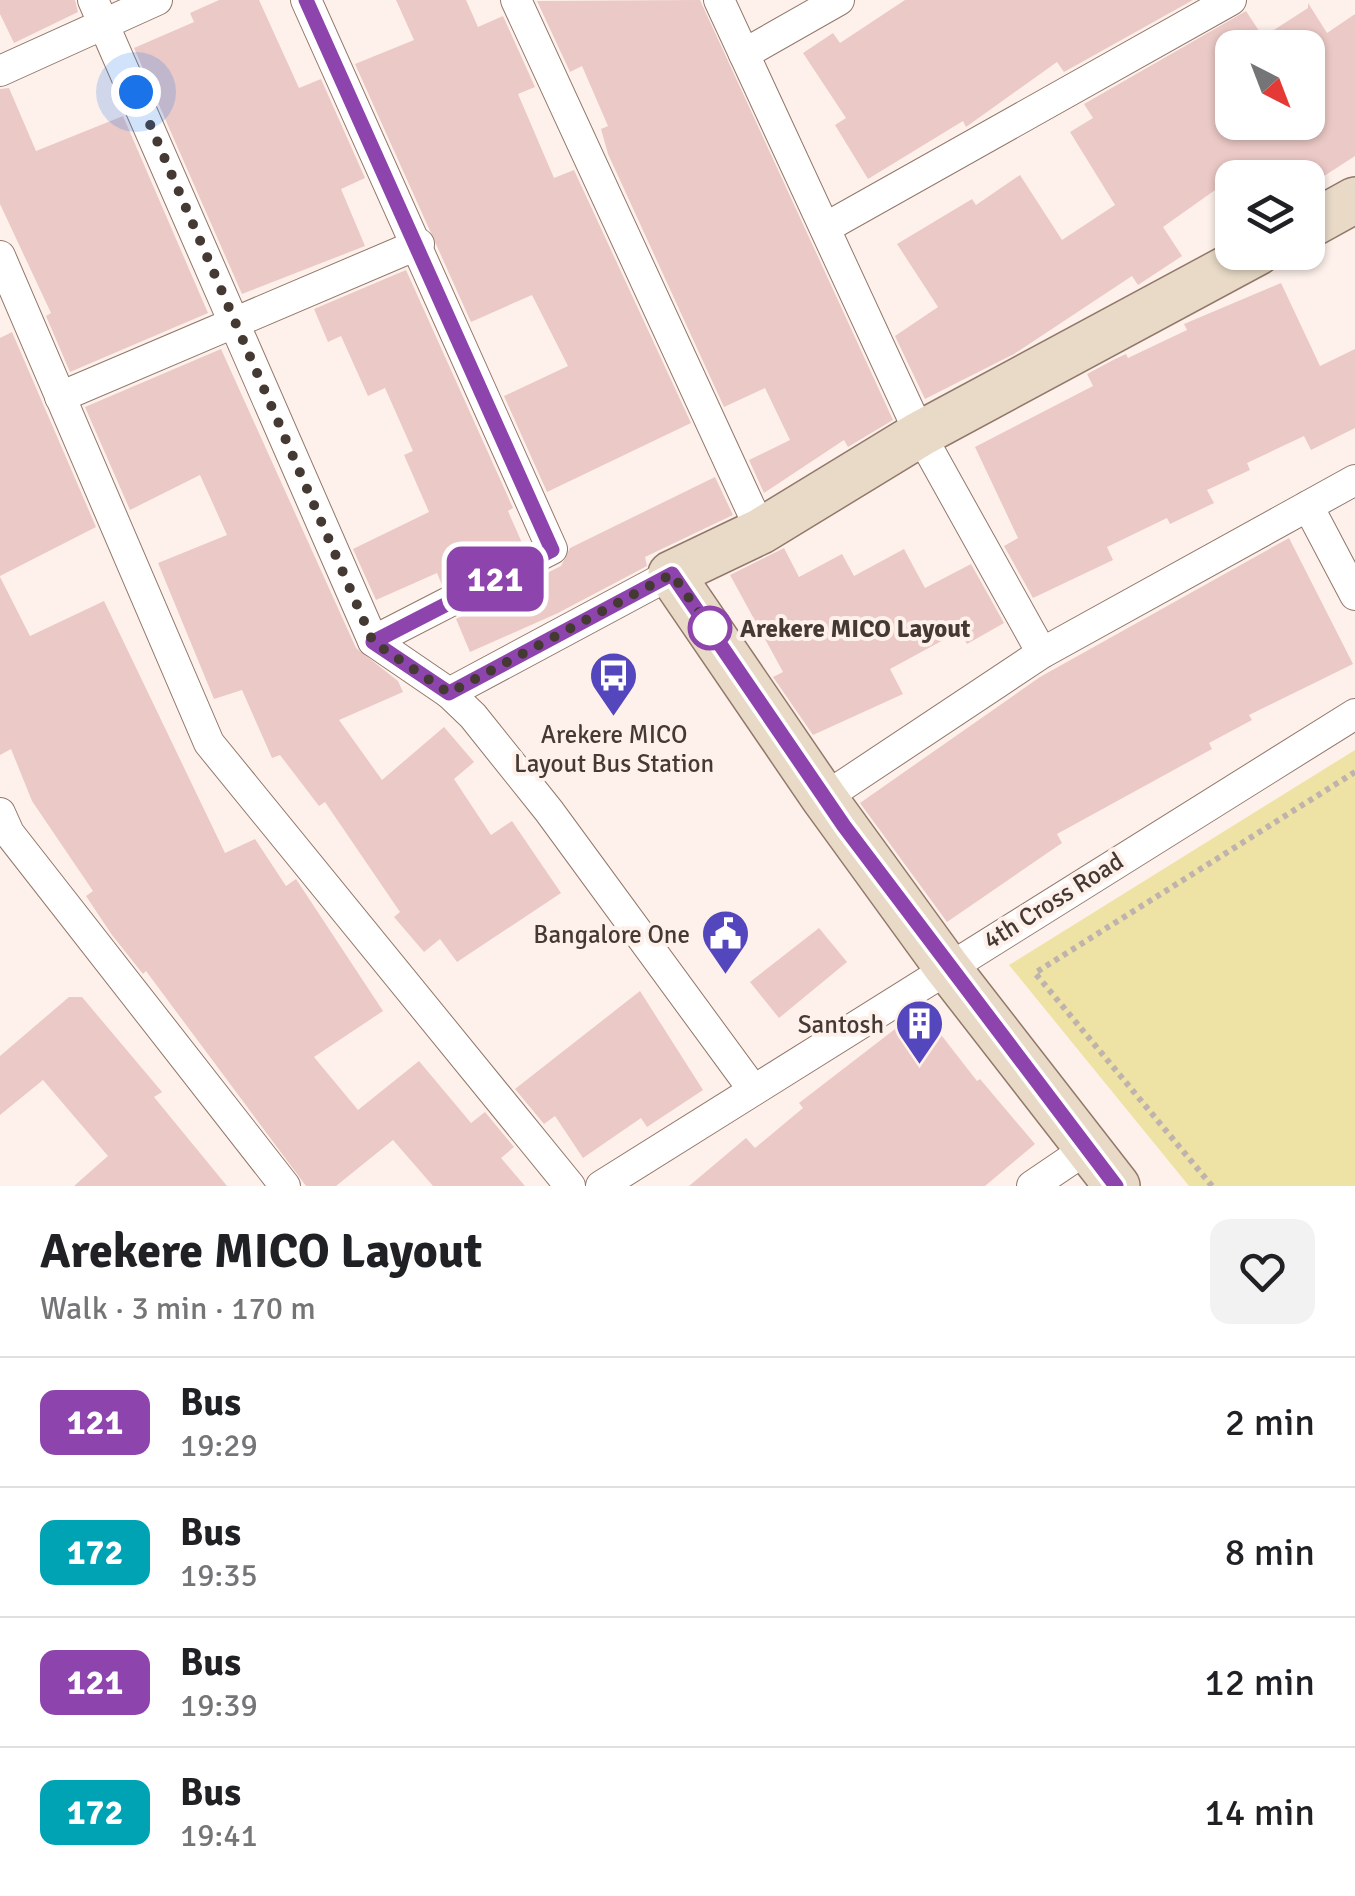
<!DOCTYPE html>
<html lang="en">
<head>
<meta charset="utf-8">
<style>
	:root { --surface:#fff; --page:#f2f2f2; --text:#202124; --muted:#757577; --line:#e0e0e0 }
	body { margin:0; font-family:Signika,sans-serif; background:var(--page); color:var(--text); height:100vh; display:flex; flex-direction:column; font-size:38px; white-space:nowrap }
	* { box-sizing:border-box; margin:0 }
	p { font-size:32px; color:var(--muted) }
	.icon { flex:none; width:55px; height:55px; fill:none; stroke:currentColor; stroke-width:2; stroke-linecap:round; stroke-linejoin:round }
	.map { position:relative; height:1186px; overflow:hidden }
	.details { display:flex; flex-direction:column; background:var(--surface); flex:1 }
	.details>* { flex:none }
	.badge { padding:0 20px; border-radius:15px; font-size:35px; line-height:65px }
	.needle { width:65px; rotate:138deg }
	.controls { position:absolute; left:1215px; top:30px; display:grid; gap:20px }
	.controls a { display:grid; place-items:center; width:110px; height:110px; border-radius:20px; background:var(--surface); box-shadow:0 2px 8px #0004; font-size:50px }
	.you { position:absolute; width:50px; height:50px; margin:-25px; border:8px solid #fff; border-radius:50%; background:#1a73e8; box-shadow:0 0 0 15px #1a73e833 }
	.map>.badge { position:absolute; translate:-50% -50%; box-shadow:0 0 0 5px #fff }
	.round { display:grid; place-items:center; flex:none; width:105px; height:105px; border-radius:20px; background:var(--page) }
	.summary { display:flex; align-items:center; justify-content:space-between; height:170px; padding:0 40px }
	h1 { font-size:48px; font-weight:800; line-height:75px }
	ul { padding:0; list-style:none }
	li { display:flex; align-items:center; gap:30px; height:130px; padding:0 40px; border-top:2px solid var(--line) }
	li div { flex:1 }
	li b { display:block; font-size:38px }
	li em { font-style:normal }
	li .badge { min-width:110px; font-weight:700; text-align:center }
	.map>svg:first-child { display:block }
	.green { fill:#efe2a5 }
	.building { fill:#ebc9c6; fill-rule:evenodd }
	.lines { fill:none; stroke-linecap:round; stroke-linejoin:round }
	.street-casing { stroke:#92786a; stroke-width:32 }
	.secondary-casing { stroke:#92786a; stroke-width:48 }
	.path { stroke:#bfb3ad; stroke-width:6; stroke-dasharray:5 5; stroke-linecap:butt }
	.street { stroke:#fff; stroke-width:30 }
	.secondary { stroke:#e8dac7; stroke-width:45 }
	.line-casing { stroke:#fff; stroke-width:22 }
	.line { stroke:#8e44ad; stroke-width:15 }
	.walk { stroke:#453933; stroke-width:10; stroke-dasharray:0 18 }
	.stop-dot { fill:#fff; stroke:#8e44ad; stroke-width:5 }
	.labels { text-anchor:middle; stroke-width:8; stroke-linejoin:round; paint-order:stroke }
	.stop-label { font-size:25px; font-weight:bold; fill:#453933; stroke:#fef1eb; text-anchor:start }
	.poi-label { font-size:25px; fill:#453933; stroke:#fef1eb; text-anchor:end }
	.street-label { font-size:25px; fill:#453933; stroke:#fef1eb }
</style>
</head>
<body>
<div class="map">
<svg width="1355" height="1186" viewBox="0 0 1355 1186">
	<rect width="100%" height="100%" fill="#fef1eb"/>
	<path class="green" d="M1355,750V1186H1189L1009,965Z"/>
	<g class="building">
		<path d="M0,0H75L78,12L14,43L0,14Z"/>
		<path d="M219,0H259L299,88L321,79L365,178L341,189L365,246L242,294L134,48L194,22L190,13Z"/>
		<path d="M396,0H466L478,27L503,16L535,87L518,94L554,178L574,170L691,423L547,492L504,396L568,366L532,295L471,322L355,64L414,40Z"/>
		<path d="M700,0L893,420L848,447L844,440L764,493L749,460L790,440L765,388L724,407L608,154L601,129L608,126L582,66L570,72L537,1Z"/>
		<path d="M905,0H1193L1064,72L1057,62L966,127L963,121L868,179L835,125L846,118L803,53L833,33L840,43Z"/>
		<path d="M1308,3L1327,33L1355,14V156L1321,178H1232L1163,227L1182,256L1138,285L1132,276L1014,354L925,399L895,336L938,307L897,244L972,199L976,205L1020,175L1062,240L1115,205L1070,132L1093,118L1084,104L1246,11L1263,37L1308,8ZM1232,48H1308V122H1232Z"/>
		<path d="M9,88L36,151L123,116L208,313L70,372L46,316L51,313L0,204V89Z"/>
		<path d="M406,270L513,508L508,511L522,543L442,585L437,573L376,600L353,549L429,512L404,455L413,451L385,388L368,396L341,336L328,342L314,309Z"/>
		<path d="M1281,283L1320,366L1355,349V428L1311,450L1304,436L1247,463L1250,470L1207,490L1214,503L1170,524L1167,518L1107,547L1113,560L1033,598L1004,546L1018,538L975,447L1093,386L1087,374L1115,359L1126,354L1128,358L1187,330L1184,324Z"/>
		<path d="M12,332L96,527L0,576V338Z"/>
		<path d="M221,349L356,648L398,681L403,692L339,720L382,780L444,727L474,762L454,779L491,835L512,821L561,893L457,962L440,939L424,952L394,917L400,912L325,802L319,806L280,755L272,758L242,690L214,699L158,563L227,535L200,475L130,510L85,407Z"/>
		<path d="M715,477L733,515L645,557L647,566L558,613L470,652L456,619L561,566L570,548Z"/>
		<path d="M1289,538L1353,664L1249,715L1252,720L1209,743L1212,749L1057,834L1062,843L947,922L860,803L1040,677Z"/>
		<path d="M784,548L799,577L842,554L854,576L904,549L925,588L971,564L1004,623L967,644L960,631L890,669L903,694L813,735L773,677L783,672L730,575Z"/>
		<path d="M0,577L30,636L104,601L225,853L255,839L286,886L296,879L383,1011L314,1057L358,1110L419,1061L471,1123L485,1112L514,1147L501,1158L525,1186H433L393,1140L336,1186H306L146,971L143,974L112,935L86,896L93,891L32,801L11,749L0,755Z"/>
		<path d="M819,928L847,962L779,1018L750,982Z"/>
		<path d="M640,991L703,1090L647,1127L641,1118L583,1158L555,1116L544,1124L515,1089Z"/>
		<path d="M69,997H82L162,1092L154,1097L227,1186H74L108,1156L43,1080L0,1115V1056Z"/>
		<path d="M921,1009L977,1081L980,1079L1035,1144L985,1186H689L746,1138L755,1148L803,1108L799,1103Z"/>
	</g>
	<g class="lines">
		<defs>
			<g id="street">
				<path d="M93,0L373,641"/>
				<path d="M306,0L552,549L373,641L449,693L671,574"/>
				<path d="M516,0L761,531"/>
				<path d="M719,0L920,434L1042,653"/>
				<path d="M744,54L839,0"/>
				<path d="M0,71L157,0"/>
				<path d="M825,228L1231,0"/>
				<path d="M0,256L209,743L570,1186"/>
				<path d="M60,397L419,244"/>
				<path d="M1308,506L1355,595"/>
				<path d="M449,693L473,716L549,811L752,1088"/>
				<path d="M824,798L1042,653L1355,480"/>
				<path d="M0,813L9,833L285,1186"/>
				<path d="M601,1186L1355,714"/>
				<path d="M1032,1186L1088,1148"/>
			</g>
			<g id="secondary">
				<path d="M1308,226L1355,200"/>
				<path d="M1117,1186L946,966L824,798L671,574L761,531L920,434L1258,252"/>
			</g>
		</defs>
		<use href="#street" class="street-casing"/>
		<use href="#secondary" class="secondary-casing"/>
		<path class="path" d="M1212,1186L1035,973L1355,772"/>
		<use href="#street" class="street"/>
		<use href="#secondary" class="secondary"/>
	</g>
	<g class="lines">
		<defs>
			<path id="line" d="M306,0L552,550L373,642L449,693L672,574L844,826L1116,1186"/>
		</defs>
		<use href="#line" class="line-casing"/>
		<use href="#line" class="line"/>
		<path class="walk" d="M136,92L373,642L449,693L672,574L710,628"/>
	</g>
	<defs>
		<symbol id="bus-pin" viewBox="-11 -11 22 30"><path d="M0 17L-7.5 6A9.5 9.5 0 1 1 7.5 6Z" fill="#5447be" stroke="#fef1eb"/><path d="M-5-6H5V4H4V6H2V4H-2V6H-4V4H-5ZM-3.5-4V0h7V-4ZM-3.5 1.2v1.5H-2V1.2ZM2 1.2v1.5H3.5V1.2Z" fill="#fff"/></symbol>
		<symbol id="civic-pin" viewBox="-11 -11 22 30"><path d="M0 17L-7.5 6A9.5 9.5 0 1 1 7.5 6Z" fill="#5447be" stroke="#fef1eb"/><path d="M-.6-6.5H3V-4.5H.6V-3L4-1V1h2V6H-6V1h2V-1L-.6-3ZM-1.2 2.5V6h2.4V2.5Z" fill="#fff"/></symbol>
		<symbol id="building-pin" viewBox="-11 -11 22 30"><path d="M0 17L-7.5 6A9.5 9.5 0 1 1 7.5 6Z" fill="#5447be" stroke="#fef1eb"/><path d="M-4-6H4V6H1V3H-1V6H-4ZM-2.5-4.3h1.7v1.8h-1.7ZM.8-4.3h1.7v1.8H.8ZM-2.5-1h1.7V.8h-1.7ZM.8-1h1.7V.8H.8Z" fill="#fff"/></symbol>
	</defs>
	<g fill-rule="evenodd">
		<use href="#bus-pin" x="586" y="648" width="55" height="75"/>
		<use href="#civic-pin" x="698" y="906" width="55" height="75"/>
		<use href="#building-pin" x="892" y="996" width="55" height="75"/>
	</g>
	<circle class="stop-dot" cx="710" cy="628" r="20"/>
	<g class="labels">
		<g class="stop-label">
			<text x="740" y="637">Arekere MICO Layout</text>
		</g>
		<g class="poi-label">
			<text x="614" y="743" text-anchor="middle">Arekere MICO<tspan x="614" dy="29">Layout Bus Station</tspan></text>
			<text x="690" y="943">Bangalore One</text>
			<text x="884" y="1033">Santosh</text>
		</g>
		<g class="street-label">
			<text transform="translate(1053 900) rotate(-32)" y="9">4th Cross Road</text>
		</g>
	</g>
</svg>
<div class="controls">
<a><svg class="needle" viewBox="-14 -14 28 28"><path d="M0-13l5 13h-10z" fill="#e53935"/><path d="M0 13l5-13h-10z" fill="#757577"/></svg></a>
<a><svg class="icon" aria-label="layers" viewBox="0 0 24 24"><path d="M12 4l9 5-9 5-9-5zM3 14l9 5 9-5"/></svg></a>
</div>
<div class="you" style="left:136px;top:92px"></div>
<b class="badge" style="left:495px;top:579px;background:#8e44ad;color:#fff">121</b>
</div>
<section class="details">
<div class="summary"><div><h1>Arekere MICO Layout</h1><p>Walk · 3 min · 170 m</p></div><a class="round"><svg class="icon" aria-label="heart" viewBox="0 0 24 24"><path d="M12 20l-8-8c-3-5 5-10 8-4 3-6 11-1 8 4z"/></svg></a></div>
<ul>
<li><span class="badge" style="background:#8e44ad;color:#fff">121</span><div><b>Bus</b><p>19:29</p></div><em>2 min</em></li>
<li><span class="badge" style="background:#00a3b4;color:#fff">172</span><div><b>Bus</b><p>19:35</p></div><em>8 min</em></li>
<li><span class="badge" style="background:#8e44ad;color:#fff">121</span><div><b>Bus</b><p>19:39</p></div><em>12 min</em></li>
<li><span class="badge" style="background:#00a3b4;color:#fff">172</span><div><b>Bus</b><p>19:41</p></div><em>14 min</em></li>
</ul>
</section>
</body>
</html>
